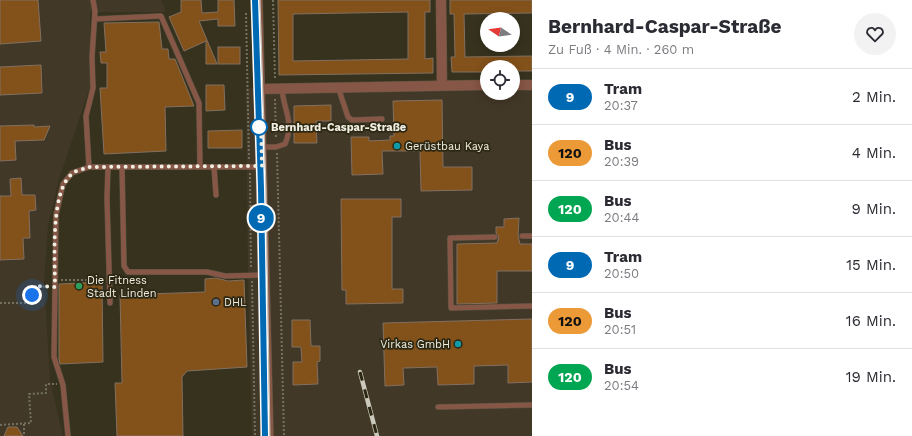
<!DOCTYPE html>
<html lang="de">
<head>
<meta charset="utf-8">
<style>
	:root { --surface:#fff; --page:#f2f2f3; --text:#2b2b33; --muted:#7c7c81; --line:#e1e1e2 }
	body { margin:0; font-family:"Work Sans",sans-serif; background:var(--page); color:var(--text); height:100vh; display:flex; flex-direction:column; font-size:15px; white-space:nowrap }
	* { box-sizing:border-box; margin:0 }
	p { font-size:13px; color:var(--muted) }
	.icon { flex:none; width:22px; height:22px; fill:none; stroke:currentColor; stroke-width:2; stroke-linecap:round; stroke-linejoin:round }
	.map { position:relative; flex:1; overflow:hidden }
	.side { display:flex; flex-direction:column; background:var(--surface); width:380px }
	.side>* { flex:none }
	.badge { padding:0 8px; border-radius:13px; font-size:14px; line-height:26px }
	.needle { width:26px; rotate:283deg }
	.controls { position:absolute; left:480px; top:12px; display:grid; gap:8px }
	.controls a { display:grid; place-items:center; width:40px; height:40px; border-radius:50%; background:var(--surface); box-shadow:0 2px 10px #0003; font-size:20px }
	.you { position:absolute; width:20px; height:20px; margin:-10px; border:3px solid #fff; border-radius:50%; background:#1a73e8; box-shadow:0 0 0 6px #1a73e833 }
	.map>.badge { position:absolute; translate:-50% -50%; box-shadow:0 0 0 2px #fff }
	.round { display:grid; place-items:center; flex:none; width:42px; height:42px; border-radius:21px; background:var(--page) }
	.headline { display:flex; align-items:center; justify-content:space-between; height:68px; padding:0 16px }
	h1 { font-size:19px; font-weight:700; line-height:30px }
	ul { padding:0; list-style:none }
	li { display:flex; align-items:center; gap:12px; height:56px; padding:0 16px; border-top:1px solid var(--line) }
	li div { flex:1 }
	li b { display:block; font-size:15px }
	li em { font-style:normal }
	li .badge { min-width:44px; font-weight:700; text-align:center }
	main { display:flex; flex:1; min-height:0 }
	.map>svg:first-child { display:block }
	.industrial { fill:#423828 }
	.building { fill:#83511a; stroke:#827060; fill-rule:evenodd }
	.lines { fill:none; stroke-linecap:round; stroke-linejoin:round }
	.service-casing { stroke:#54503d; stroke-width:6 }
	.minor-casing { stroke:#54503d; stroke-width:11 }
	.tertiary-casing { stroke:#54503d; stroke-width:12 }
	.path { stroke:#747160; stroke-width:2; stroke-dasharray:2 2; stroke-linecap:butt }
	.service { stroke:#865646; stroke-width:5 }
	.minor { stroke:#865646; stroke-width:10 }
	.tertiary { stroke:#865646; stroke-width:11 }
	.tram { stroke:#cbc9bb; stroke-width:1 }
	.rail-casing { stroke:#cbc9bb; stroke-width:4.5 }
	.rail { stroke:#2c2814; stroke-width:3; stroke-dasharray:9; stroke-linecap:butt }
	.line-casing { stroke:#fff; stroke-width:9 }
	.line { stroke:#0069b4; stroke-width:6 }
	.walk { stroke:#f1efe2; stroke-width:4; stroke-dasharray:0 7.2 }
	.stop-dot { fill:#fff; stroke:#0069b4; stroke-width:2 }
	.culture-dot { fill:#0f9aa8; stroke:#2c2814; stroke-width:1.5 }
	.leisure-dot { fill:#2e9e5b; stroke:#2c2814; stroke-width:1.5 }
	.service-dot { fill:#5c6f8a; stroke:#2c2814; stroke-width:1.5 }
	.labels { text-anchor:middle; stroke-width:3.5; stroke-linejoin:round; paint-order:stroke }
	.stop-label { font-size:11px; font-weight:bold; fill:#f1efe2; stroke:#2c2814; text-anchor:start }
	.poi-label { font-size:11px; fill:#f1efe2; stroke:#2c2814; text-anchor:start }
</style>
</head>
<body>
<main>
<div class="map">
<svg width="532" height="436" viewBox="0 0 532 436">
	<rect width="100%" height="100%" fill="#36321e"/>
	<g class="industrial">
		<path d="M0,0H161L166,12H90V87L59,179L48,226L44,281L50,380L63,436H0Z"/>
		<path d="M487,85V93H513V85H532V436H252L248,273L246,88Z"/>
	</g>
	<g class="building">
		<path d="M0,0H38L41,41L0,44Z"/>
		<path d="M181,0H201L202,13L218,12V0H234L235,26H218V19L199,21L217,64H206V41L184,51L169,17L181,12Z"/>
		<path d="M278,0H430V12H425V59L433,58V73L279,75ZM408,12V59L293,61V14Z"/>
		<path d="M450,0H532V13L464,14L465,57L532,56V71H513V67H487V72H452L451,57H455L454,14H450Z"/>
		<path d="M159,22L162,49H168L169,59H175L194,106L165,107L166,151L104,154L100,88H107V63H101L100,52H106L104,23Z"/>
		<rect x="218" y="47" width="22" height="17"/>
		<path d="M41,65L42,93L0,95V67Z"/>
		<path d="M206,85H224L225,110L206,111Z"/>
		<path d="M442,100L443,167H472V190L421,191L420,151H382L383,174L352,175L351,137H369V141L390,140V136H394L393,101Z"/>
		<path d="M331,105V121H316L317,143H294V106Z"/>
		<path d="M34,125V127L50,126L44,140L15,141L16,160L0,161V126Z"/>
		<path d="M242,130V148H208V131Z"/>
		<path d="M21,178L22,195H35L36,210L29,211L30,238H23L24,259L0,260V196H11L10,179Z"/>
		<path d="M341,199H401V217H392V289H403V303L346,304V290H342Z"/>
		<path d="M519,218L518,236L520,244H532V271H497V303L457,304V244L497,243L499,237L496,233V227H504V219Z"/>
		<path d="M216,278L228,281L244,280L247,367L187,371L182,377L183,436H117L115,383H122L120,295L205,292V279Z"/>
		<path d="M102,282L103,362L60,364L59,359V284Z"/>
		<path d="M532,319V382L508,383V365L474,366V384L438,385L437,367L403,368L404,385L385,386L383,323Z"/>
		<path d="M292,320H310L311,346H320V361L317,362L318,384L293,385V362H302L301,347H292Z"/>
		<path d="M8,427H17L23,436H4Z"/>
	</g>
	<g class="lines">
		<defs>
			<g id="service">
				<path d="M95,19L161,16L199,103L200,167"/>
				<path d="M338,87L348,117L352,120L382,119"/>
				<path d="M262,147H276L285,144C295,121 283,110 282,88"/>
				<path d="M89,167H262"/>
				<path d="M108,167L107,198L110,303"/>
				<path d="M122,167L124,266L128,272H207L225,276L264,275"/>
				<path d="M214,167L216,195"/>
				<path d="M522,236H532"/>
				<path d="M495,237L450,238L451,308L532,306"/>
				<path d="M438,407L532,405"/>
				<path d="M68,436L63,385L54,357L56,215L63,184L72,173L89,167L86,116L93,88L92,57L95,11L93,0"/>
			</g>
			<g id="minor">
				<path d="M441,0L442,85"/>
				<path d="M513,85H532"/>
				<path d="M260,89L487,85"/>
			</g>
			<path id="tertiary" d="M257,0L268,436"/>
		</defs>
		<use href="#service" class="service-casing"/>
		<use href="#minor" class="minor-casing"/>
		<use href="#tertiary" class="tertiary-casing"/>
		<g class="path">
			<path d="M273,0L275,79"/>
			<path d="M246,13L249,161"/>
			<path d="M275,99L276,139"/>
			<path d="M277,153L284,436"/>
			<path d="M250,173L251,269"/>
			<path d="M61,280H102"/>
			<path d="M117,280H130"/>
			<path d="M252,281L255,436"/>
			<path d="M0,303H31L35,286L48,287"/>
			<path d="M24,424V436"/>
			<path d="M0,425L31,423L29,394L46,393V384H57"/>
		</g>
		<use href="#service" class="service"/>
		<use href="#minor" class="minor"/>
		<use href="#tertiary" class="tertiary"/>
		<path class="tram" d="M260,0L266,188L270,436"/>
		<defs>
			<path id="rail" d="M360,372L377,436"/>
		</defs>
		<use href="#rail" class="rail-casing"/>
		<use href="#rail" class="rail"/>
	</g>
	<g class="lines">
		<defs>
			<path id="line" d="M255,0L261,188L265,436"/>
		</defs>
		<use href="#line" class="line-casing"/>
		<use href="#line" class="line"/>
		<path class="walk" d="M32,295L35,286L55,287C55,260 50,191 72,174C76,170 84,169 89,167L262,166L261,126L259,127"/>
	</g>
	<circle class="stop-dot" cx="259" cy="127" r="8"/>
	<g class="culture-dot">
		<circle cx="397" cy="146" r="4"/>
		<circle cx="458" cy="344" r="4"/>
	</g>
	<circle class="leisure-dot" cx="79" cy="286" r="4"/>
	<circle class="service-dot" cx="216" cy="302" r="4"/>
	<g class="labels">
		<g class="stop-label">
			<text x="271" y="131">Bernhard-Caspar-Straße</text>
		</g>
		<g class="poi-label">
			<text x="405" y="150">Gerüstbau Kaya</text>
			<text x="87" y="284">Die Fitness<tspan x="87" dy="13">Stadt Linden</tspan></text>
			<text x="224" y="306">DHL</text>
			<text x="450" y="348" text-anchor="end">Virkas GmbH</text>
		</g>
	</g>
</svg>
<div class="controls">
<a><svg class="needle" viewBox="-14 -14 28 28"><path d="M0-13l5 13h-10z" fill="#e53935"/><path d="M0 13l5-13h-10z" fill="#7c7c81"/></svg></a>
<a><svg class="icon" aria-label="locate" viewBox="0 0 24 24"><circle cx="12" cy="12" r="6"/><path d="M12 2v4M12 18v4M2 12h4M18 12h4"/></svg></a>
</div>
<div class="you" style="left:32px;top:295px"></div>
<b class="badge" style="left:261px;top:218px;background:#0069b4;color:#fff">9</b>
</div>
<section class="side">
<div class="headline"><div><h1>Bernhard-Caspar-Straße</h1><p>Zu Fuß · 4 Min. · 260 m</p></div><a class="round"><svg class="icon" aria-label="heart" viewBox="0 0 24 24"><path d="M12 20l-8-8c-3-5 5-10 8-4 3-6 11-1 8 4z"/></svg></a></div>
<ul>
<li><span class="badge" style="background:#0069b4;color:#fff">9</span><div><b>Tram</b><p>20:37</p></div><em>2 Min.</em></li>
<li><span class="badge" style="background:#ec9938;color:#111">120</span><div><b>Bus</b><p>20:39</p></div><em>4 Min.</em></li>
<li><span class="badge" style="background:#00a651;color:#fff">120</span><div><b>Bus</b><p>20:44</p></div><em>9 Min.</em></li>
<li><span class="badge" style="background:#0069b4;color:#fff">9</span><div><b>Tram</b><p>20:50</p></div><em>15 Min.</em></li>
<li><span class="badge" style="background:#ec9938;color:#111">120</span><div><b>Bus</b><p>20:51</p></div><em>16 Min.</em></li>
<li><span class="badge" style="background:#00a651;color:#fff">120</span><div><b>Bus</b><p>20:54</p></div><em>19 Min.</em></li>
</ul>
</section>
</main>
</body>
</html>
